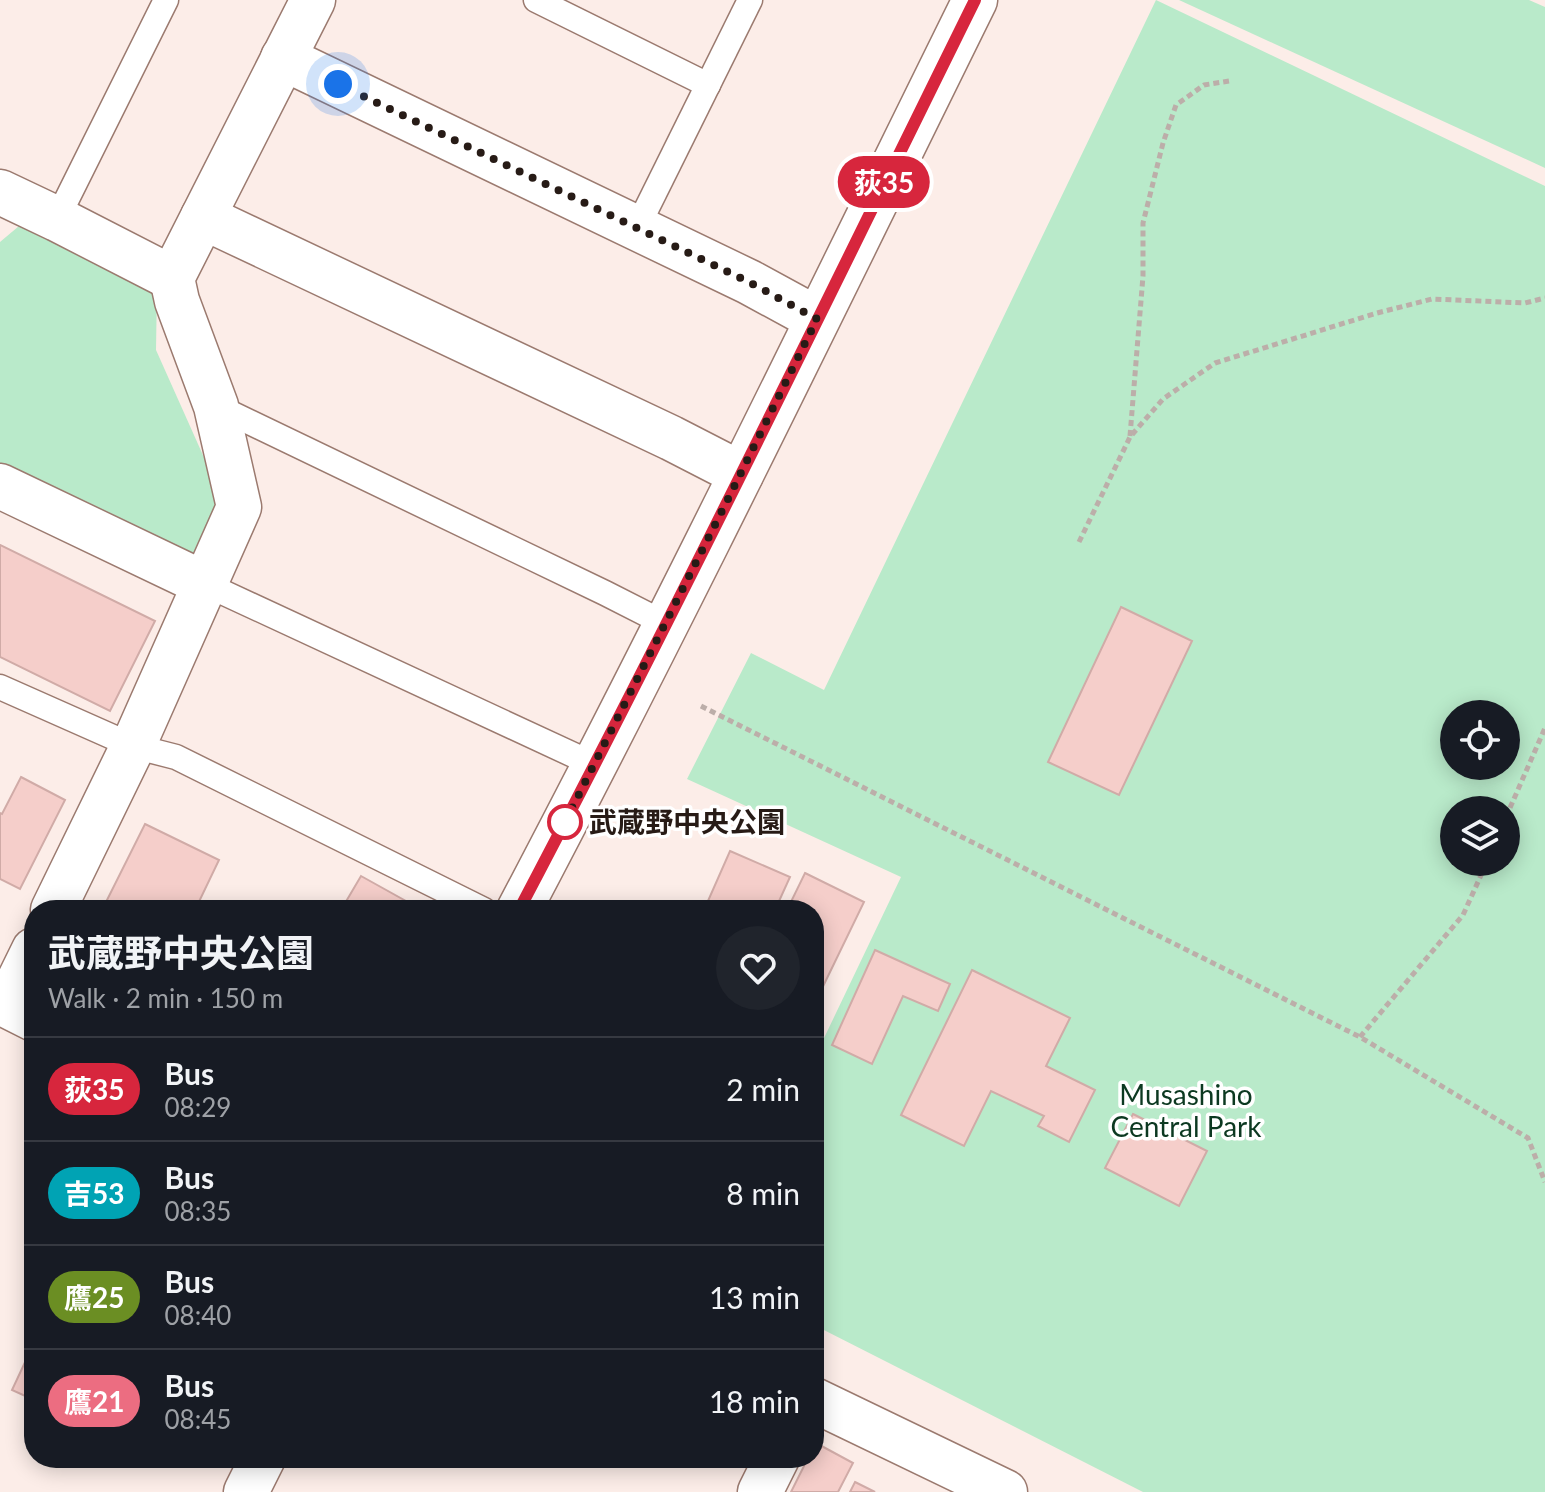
<!DOCTYPE html>
<html lang="en">
<head>
<meta charset="utf-8">
<style>
	:root { --surface:#171b24; --page:#20242c; --text:#f1f3f6; --muted:#9ea1a6; --line:#363941 }
	body { margin:0; font-family:Lato,"Noto Sans JP",sans-serif; background:var(--page); color:var(--text); height:100vh; display:flex; flex-direction:column; font-size:30px; white-space:nowrap }
	* { box-sizing:border-box; margin:0 }
	p { font-size:26px; color:var(--muted) }
	.icon { flex:none; width:44px; height:44px; fill:none; stroke:currentColor; stroke-width:2; stroke-linecap:round; stroke-linejoin:round }
	.map { position:relative; flex:1; overflow:hidden }
	.panel { position:absolute; left:24px; top:900px; width:800px; height:568px; display:flex; flex-direction:column; background:var(--surface); border-radius:32px; box-shadow:0 4px 20px #0003 }
	.panel>* { flex:none }
	.badge { padding:0 16px; border-radius:26px; font-size:28px; line-height:52px }
	.controls { position:absolute; left:1440px; top:700px; display:grid; gap:16px }
	.controls a { display:grid; place-items:center; width:80px; height:80px; border-radius:50%; background:var(--surface); box-shadow:0 4px 20px #0003; font-size:40px }
	.you { position:absolute; width:40px; height:40px; margin:-20px; border:6px solid #fff; border-radius:50%; background:#1a73e8; box-shadow:0 0 0 12px #1a73e833 }
	.map>.badge { position:absolute; translate:-50% -50%; box-shadow:0 0 0 4px #fff }
	.round { display:grid; place-items:center; flex:none; width:84px; height:84px; border-radius:42px; background:var(--page) }
	.summary { display:flex; align-items:center; justify-content:space-between; height:136px; padding:0 24px }
	h1 { font-size:38px; font-weight:700; line-height:60px }
	ul { padding:0; list-style:none }
	li { display:flex; align-items:center; gap:24px; height:104px; padding:0 24px; border-top:2px solid var(--line) }
	li div { flex:1 }
	li b { display:block; font-size:30px }
	li em { font-style:normal }
	li .badge { min-width:88px; font-weight:700; text-align:center }
	.map>svg:first-child { display:block }
	.green { fill:#b9eaca; fill-rule:evenodd }
	.building { fill:#f5ceca; stroke:#d0aba7; stroke-width:2 }
	.lines { fill:none; stroke-linecap:round; stroke-linejoin:round }
	.lane-casing { stroke:#9b7a6f; stroke-width:27 }
	.street-casing { stroke:#9b7a6f; stroke-width:47 }
	.secondary-casing { stroke:#9b7a6f; stroke-width:47 }
	.path { stroke:#bcaea9; stroke-width:5; stroke-dasharray:6 4; stroke-linecap:butt }
	.lane { stroke:#fff; stroke-width:24 }
	.street { stroke:#fff; stroke-width:44 }
	.secondary { stroke:#fff; stroke-width:44 }
	.line-casing { stroke:#fff; stroke-width:18 }
	.line { stroke:#d7263d; stroke-width:12 }
	.walk { stroke:#271b16; stroke-width:8; stroke-dasharray:0 14.4 }
	.stop-dot { fill:#fff; stroke:#d7263d; stroke-width:4 }
	.labels { text-anchor:middle; stroke-width:7; stroke-linejoin:round; paint-order:stroke }
	.stop-label { font-size:28px; font-weight:bold; fill:#271b16; stroke:#fff; text-anchor:start }
	.park-label { font-size:28px; fill:#0c3921; stroke:#fff }
</style>
</head>
<body>
<div class="map">
<svg width="1545" height="1492" viewBox="0 0 1545 1492">
	<rect width="100%" height="100%" fill="#fcede8"/>
	<g class="green">
		<path d="M1156,0L1545,186V1492H1143L814,1325V1059L901,877L687,779L751,653L824,690ZM1454,714H1506V766H1454ZM1454,810H1506V862H1454Z"/>
		<path d="M1179,0H1529L1545,7V168Z"/>
		<path d="M25,221L157,288L156,350L227,509L200,569L0,470V242Z"/>
	</g>
	<g class="building">
		<path d="M0,545L155,621L110,711L0,657Z"/>
		<path d="M1121,607L1192,641L1119,795L1048,762Z"/>
		<path d="M21,777L65,800L20,889L0,879V813L2,814Z"/>
		<path d="M145,824L219,860L195,910H123L106,902Z"/>
		<path d="M730,851L790,877L775,910H704Z"/>
		<path d="M805,873L864,902L814,1005V910H787Z"/>
		<path d="M361,876L422,910H341Z"/>
		<path d="M875,950L950,984L938,1011L903,996L872,1064L832,1045Z"/>
		<path d="M972,970L1070,1018L1046,1066L1095,1090L1069,1142L1038,1126L1044,1116L991,1091L964,1146L901,1115Z"/>
		<path d="M1133,1114L1207,1151L1179,1206L1105,1168Z"/>
		<path d="M34,1343V1400L12,1390Z"/>
		<path d="M816,1443L853,1463L838,1492H791L808,1458H814Z"/>
		<path d="M855,1482L875,1492H850Z"/>
	</g>
	<g class="lines">
		<defs>
			<g id="lane">
				<path d="M536,0L708,85"/>
				<path d="M57,219L166,0"/>
				<path d="M637,228L750,0"/>
				<path d="M216,406L605,593L666,624"/>
				<path d="M205,584L595,765"/>
				<path d="M0,687L133,746L176,757L484,910"/>
			</g>
			<g id="street">
				<path d="M283,58L749,282L817,319"/>
				<path d="M0,192L57,219L172,278"/>
				<path d="M203,217L671,438L741,474"/>
				<path d="M0,486L205,584"/>
				<path d="M53,910L133,746L239,507L216,406L177,301L172,278L313,0"/>
				<path d="M7,1005L34,950"/>
				<path d="M760,1492L777,1458"/>
			</g>
			<g id="secondary">
				<path d="M519,910C677,610 825,304 975,0"/>
				<path d="M0,1002L34,1019"/>
				<path d="M814,1400L1005,1492"/>
				<path d="M246,1492L263,1458"/>
			</g>
		</defs>
		<use href="#lane" class="lane-casing"/>
		<use href="#street" class="street-casing"/>
		<use href="#secondary" class="secondary-casing"/>
		<g class="path">
			<path d="M1130,436L1143,276V223L1163,143L1176,105L1204,85L1229,81"/>
			<path d="M1079,542L1130,437L1163,399L1215,363L1377,313L1432,299L1525,303L1545,298"/>
			<path d="M701,706L1360,1037L1528,1138L1545,1182"/>
			<path d="M1506,817L1545,728"/>
			<path d="M1360,1037L1463,915L1487,862"/>
		</g>
		<use href="#lane" class="lane"/>
		<use href="#street" class="street"/>
		<use href="#secondary" class="secondary"/>
	</g>
	<g class="lines">
		<defs>
			<path id="line" d="M519,910C677,610 825,304 975,0"/>
		</defs>
		<use href="#line" class="line-casing"/>
		<use href="#line" class="line"/>
		<path class="walk" d="M338,84L749,282L817,319L728,499L565,822"/>
	</g>
	<circle class="stop-dot" cx="565" cy="822" r="16"/>
	<g class="labels">
		<g class="stop-label">
			<text x="589" y="832">武蔵野中央公園</text>
		</g>
		<g class="park-label">
			<text x="1186" y="1105">Musashino<tspan x="1186" dy="32">Central Park</tspan></text>
		</g>
	</g>
</svg>
<div class="controls">
<a><svg class="icon" aria-label="locate" viewBox="0 0 24 24"><circle cx="12" cy="12" r="6"/><path d="M12 2v4M12 18v4M2 12h4M18 12h4"/></svg></a>
<a><svg class="icon" aria-label="layers" viewBox="0 0 24 24"><path d="M12 4l9 5-9 5-9-5zM3 14l9 5 9-5"/></svg></a>
</div>
<div class="you" style="left:338px;top:84px"></div>
<b class="badge" style="left:884px;top:182px;background:#d7263d;color:#fff">荻35</b>
<section class="panel">
<div class="summary"><div><h1>武蔵野中央公園</h1><p>Walk · 2 min · 150 m</p></div><a class="round"><svg class="icon" aria-label="heart" viewBox="0 0 24 24"><path d="M12 20l-8-8c-3-5 5-10 8-4 3-6 11-1 8 4z"/></svg></a></div>
<ul>
<li><span class="badge" style="background:#d7263d;color:#fff">荻35</span><div><b>Bus</b><p>08:29</p></div><em>2 min</em></li>
<li><span class="badge" style="background:#00a3b4;color:#fff">吉53</span><div><b>Bus</b><p>08:35</p></div><em>8 min</em></li>
<li><span class="badge" style="background:#6b8e23;color:#fff">鷹25</span><div><b>Bus</b><p>08:40</p></div><em>13 min</em></li>
<li><span class="badge" style="background:#ec6d81;color:#fff">鷹21</span><div><b>Bus</b><p>08:45</p></div><em>18 min</em></li>
</ul>
</section>
</div>
</body>
</html>
